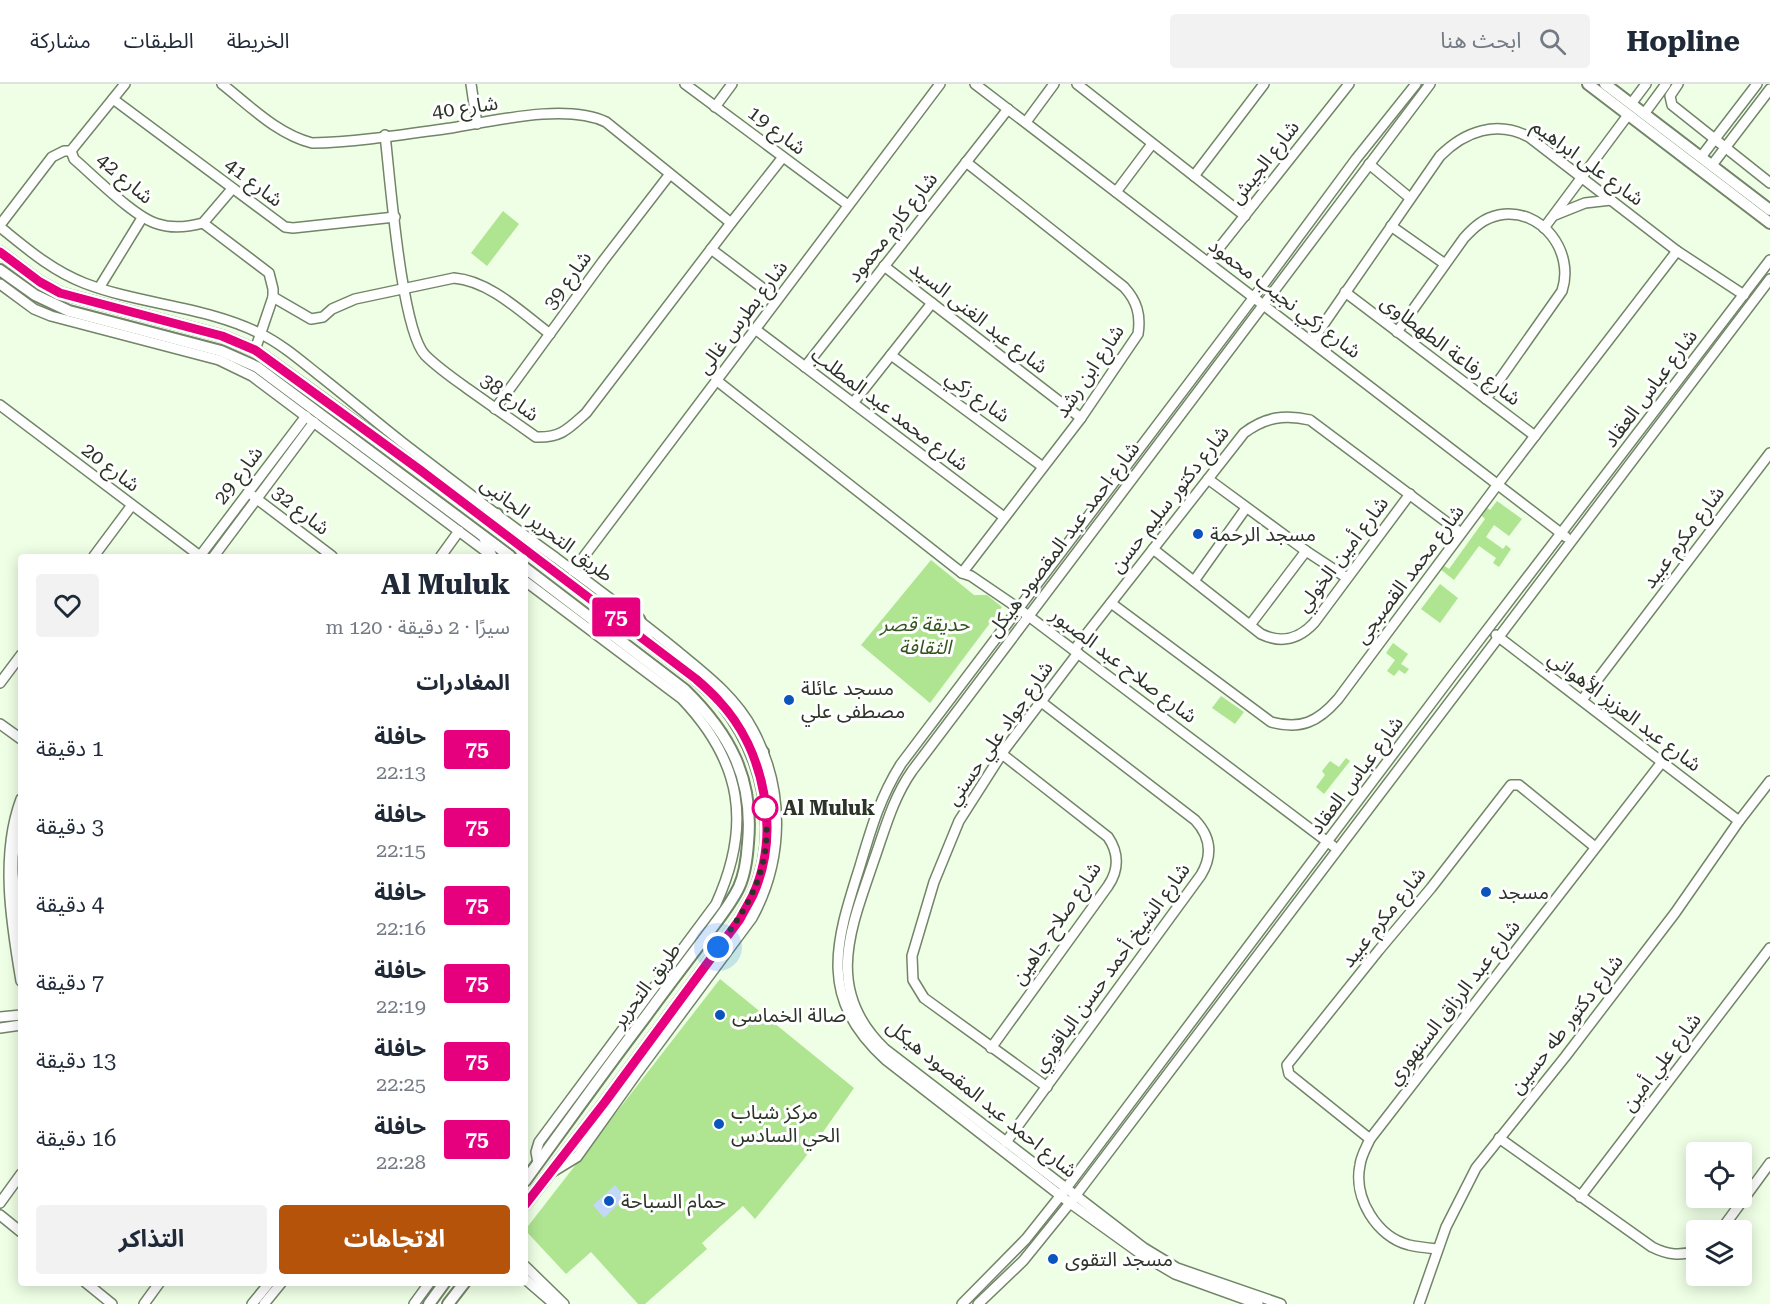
<!DOCTYPE html>
<html lang="ar">
<head>
<meta charset="utf-8">
<style>
	:root { --surface:#fff; --page:#f2f2f3; --text:#1f2937; --muted:#747a83; --line:#e0e1e3; --accent:#b45309 }
	body { margin:0; font-family:"Roboto Serif","Noto Sans Arabic",serif; background:var(--page); color:var(--text); direction:rtl; height:100vh; display:flex; flex-direction:column; font-size:22px; white-space:nowrap }
	* { box-sizing:border-box; margin:0 }
	p { font-size:20px; color:var(--muted) }
	.icon { flex:none; width:33px; height:33px; fill:none; stroke:currentColor; stroke-width:2; stroke-linecap:round; stroke-linejoin:round }
	.map { position:relative; flex:1; overflow:hidden; direction:ltr }
	.drawer { position:absolute; left:18px; top:470px; width:510px; height:732px; display:flex; flex-direction:column; background:var(--surface); border-radius:6px; box-shadow:0 3px 15px #0003; direction:rtl }
	.drawer>* { flex:none }
	.badge { padding:0 12px; border-radius:4px; font-size:21px; line-height:39px }
	.fabs { position:absolute; left:1686px; top:1058px; display:grid; gap:12px }
	.fabs a { display:grid; place-items:center; width:66px; height:66px; border-radius:6px; background:var(--surface); box-shadow:0 3px 15px #0003; font-size:30px }
	.you { position:absolute; width:30px; height:30px; margin:-15px; border:4px solid #fff; border-radius:50%; background:#1a73e8; box-shadow:0 0 0 9px #1a73e833 }
	.map>.badge { position:absolute; translate:-50% -50%; box-shadow:0 0 0 3px #fff }
	h2 { padding:0 18px; font-size:22px; line-height:54px }
	.round { display:grid; place-items:center; flex:none; width:63px; height:63px; border-radius:6px; background:var(--page) }
	.overview { display:flex; align-items:center; justify-content:space-between; height:102px; padding:0 18px }
	h1 { font-size:28px; font-weight:700; line-height:45px }
	.primary-button { display:flex; gap:12px; margin-top:auto; padding:12px 18px }
	.primary-button a { flex:1; height:69px; border-radius:6px; background:var(--accent); color:#fff; font-size:24px; font-weight:700; line-height:69px; text-align:center }
	.primary-button a+a { background:var(--page); color:var(--text) }
	ul { padding:0; list-style:none }
	li { display:flex; align-items:center; gap:18px; height:78px; padding:0 18px }
	li div { flex:1 }
	li b { display:block; font-size:22px }
	li em { font-style:normal }
	li .badge { min-width:66px; font-weight:700; text-align:center }
	header { display:flex; align-items:center; gap:36px; box-sizing:border-box; height:84px; padding:0 30px; background:var(--surface); border-bottom:2px solid var(--line) }
	header strong { font-size:28px }
	nav { display:flex; gap:33px; margin-inline-start:auto; font-size:21px }
	.search { width:420px; height:54px; background:var(--page); display:flex; align-items:center; gap:15px; box-sizing:border-box; padding:0 21px; border-radius:6px; color:var(--muted); font-size:22px }
	.map>svg:first-child { display:block }
	.green { fill:#afe491 }
	.water { fill:#c3d7f7 }
	.lines { fill:none; stroke-linecap:round; stroke-linejoin:round }
	.minor-casing { stroke:#728568; stroke-width:12 }
	.tertiary-casing { stroke:#728568; stroke-width:14 }
	.minor { stroke:#fff; stroke-width:9 }
	.tertiary { stroke:#fff; stroke-width:10 }
	.line-casing { stroke:#fff; stroke-width:14 }
	.line { stroke:#e6007e; stroke-width:9 }
	.walk { stroke:#2c3428; stroke-width:6; stroke-dasharray:0 10.8 }
	.poi-dot { fill:#0a54be; stroke:#fff; stroke-width:2 }
	.stop-dot { fill:#fff; stroke:#e6007e; stroke-width:3 }
	.labels { text-anchor:middle; stroke-width:6; stroke-linejoin:round; paint-order:stroke }
	.street-label { font-size:20px; fill:#2c3428; stroke:#fff }
	.poi-label { font-size:20px; fill:#2c3428; stroke:#fff; text-anchor:start }
	.park-label { font-size:20px; font-style:italic; fill:#33541d; stroke:#fff }
	.stop-label { font-size:20px; font-weight:bold; fill:#2c3428; stroke:#fff; text-anchor:start }
</style>
</head>
<body>
<header>
<strong>Hopline</strong>
<div class="search"><svg class="icon" aria-label="search" viewBox="0 0 24 24"><circle cx="10" cy="10" r="6"/><path d="M15 15l6 6"/></svg>ابحث هنا</div>
<nav><a>الخريطة</a><a>الطبقات</a><a>مشاركة</a></nav>
</header>
<div class="map">
<svg width="1770" height="1220" viewBox="0 0 1770 1220">
	<rect width="100%" height="100%" fill="#eeffe5"/>
	<g class="green">
		<path d="M503,127L519,140L487,182L471,169Z"/>
		<path d="M1497,417L1522,435L1509,452L1494,441L1486,453L1503,465L1506,461L1511,465L1499,483L1493,479L1496,474L1479,462L1454,496L1440,485L1443,481L1449,485L1485,435L1479,429L1484,422L1490,426Z"/>
		<path d="M931,476L974,511H987L1002,523L930,619L861,561Z"/>
		<path d="M1440,500L1458,514L1440,539L1421,525Z"/>
		<path d="M1393,559L1408,570L1401,580L1409,585L1405,590L1399,586L1394,592L1387,587L1395,576L1386,569Z"/>
		<path d="M1221,612L1244,628L1235,640L1212,624Z"/>
		<path d="M1346,674L1350,677L1324,710L1316,703L1325,691L1322,687L1330,677L1339,683Z"/>
		<path d="M720,895L854,1004L804,1075L755,1135L743,1122L702,1159L707,1165L645,1220H638L591,1168L566,1190L525,1146Z"/>
	</g>
	<path class="water" d="M615,1101L626,1113L604,1134L593,1121Z"/>
	<g class="lines">
		<defs>
			<g id="minor">
				<path d="M125,0L74,63L71,67L74,75C94,92 135,134 158,140C173,145 188,143 203,139L232,105"/>
				<path d="M222,0C250,22 277,50 312,59C357,58 407,50 451,44C494,37 566,19 606,38L731,139"/>
				<path d="M471,0L477,40"/>
				<path d="M685,0L848,121"/>
				<path d="M975,0L1566,453"/>
				<path d="M1077,0L1245,132"/>
				<path d="M1678,0L1670,12L1672,21L1770,99"/>
				<path d="M113,15L285,143L293,144L395,133"/>
				<path d="M1631,20L1646,0"/>
				<path d="M715,23L732,0"/>
				<path d="M1644,30L1666,0"/>
				<path d="M1026,38L1054,0"/>
				<path d="M385,51C390,93 401,245 425,271C438,284 454,295 468,305C491,321 513,337 536,353C561,354 568,345 586,329L731,139L783,73"/>
				<path d="M1701,73L1757,0"/>
				<path d="M1369,80L1410,114"/>
				<path d="M1712,81L1770,5"/>
				<path d="M1194,92L1264,0"/>
				<path d="M1116,108L1152,60"/>
				<path d="M1555,131L1585,119L1611,116"/>
				<path d="M203,139L269,189L273,205V213L255,266"/>
				<path d="M0,141L52,73L64,67H71"/>
				<path d="M1391,142L1445,180"/>
				<path d="M0,143C26,164 51,186 84,199C141,221 206,222 261,250C283,261 301,277 320,292C348,314 375,337 403,359C454,398 504,437 556,474C596,504 637,534 676,566C705,590 735,612 753,646C785,706 784,775 752,834L637,989L577,1073L549,1090"/>
				<path d="M1544,144L1628,31"/>
				<path d="M711,165L777,215"/>
				<path d="M1208,178L1349,0"/>
				<path d="M884,182L1081,334"/>
				<path d="M0,200L34,225L51,232L219,276L252,292L492,472"/>
				<path d="M99,204L142,134"/>
				<path d="M1345,208L1535,352"/>
				<path d="M273,213L311,235L323,233L332,225L355,215L454,194C490,197 522,229 550,250"/>
				<path d="M755,245L1004,433"/>
				<path d="M1397,248L1464,154C1474,143 1484,134 1499,131C1542,123 1575,168 1562,207L1486,315"/>
				<path d="M1312,257L1440,72C1465,47 1497,36 1529,53L1677,167L1744,211"/>
				<path d="M891,271L1043,383"/>
				<path d="M805,283L1008,25"/>
				<path d="M716,296L962,489L971,492L1018,524L1333,762"/>
				<path d="M853,319L932,219"/>
				<path d="M0,321L200,472"/>
				<path d="M495,325L603,177L670,90"/>
				<path d="M1208,395L1306,467L1347,494"/>
				<path d="M253,412L332,472"/>
				<path d="M1153,465L1261,550C1282,560 1299,555 1314,539L1410,410"/>
				<path d="M94,472L132,421"/>
				<path d="M200,472L306,332"/>
				<path d="M214,472L314,338"/>
				<path d="M441,472L459,447"/>
				<path d="M573,487L940,0"/>
				<path d="M962,489L1081,334L1138,250C1141,231 1137,217 1124,203L966,78"/>
				<path d="M525,497L682,615C742,678 752,741 716,820L539,1058L536,1068L538,1079"/>
				<path d="M1194,497L1246,424"/>
				<path d="M1111,519L1271,638C1301,646 1318,638 1338,615L1498,400L1677,167"/>
				<path d="M1250,541L1306,467"/>
				<path d="M1496,551L1739,737"/>
				<path d="M1074,566L1244,349C1265,333 1285,330 1310,336L1461,449"/>
				<path d="M0,599L21,571"/>
				<path d="M1582,616L1770,369"/>
				<path d="M0,640L21,655"/>
				<path d="M21,715C0,771 11,838 21,897"/>
				<path d="M21,738C6,773 15,810 21,846"/>
				<path d="M0,933L21,931"/>
				<path d="M0,944L21,941"/>
				<path d="M991,964L1108,802C1119,786 1119,769 1108,753L1002,670"/>
				<path d="M1047,1003L924,914L913,896L912,872L934,798L959,737L1005,665L1078,569"/>
				<path d="M1499,1054L1652,1163C1668,1171 1680,1172 1696,1167"/>
				<path d="M1370,1055L1289,990L1287,981L1379,866L1431,804L1511,701H1519L1595,763"/>
				<path d="M1006,1058L1201,791C1213,771 1211,753 1195,736L1040,617"/>
				<path d="M1580,1113L1770,864"/>
				<path d="M0,1119L21,1090"/>
				<path d="M0,1131L21,1148"/>
				<path d="M1721,1146L1770,1079"/>
				<path d="M1437,1165C1428,1164 1418,1163 1409,1161C1377,1153 1353,1114 1360,1081C1361,1072 1366,1064 1370,1055L1662,678"/>
				<path d="M525,1182L564,1220"/>
				<path d="M525,1195L554,1220"/>
				<path d="M85,1198L112,1220"/>
				<path d="M144,1220L160,1198"/>
				<path d="M252,1220L270,1198"/>
				<path d="M264,1220L282,1198"/>
				<path d="M414,1220L430,1198"/>
				<path d="M962,1220L1026,1155L1061,1111L1451,593L1770,176"/>
				<path d="M978,1220L1023,1177L1070,1119L1770,195"/>
				<path d="M1258,1220L1175,1190L1141,1170L1070,1119L886,976C818,914 835,860 860,782C871,745 880,713 901,680L1254,213L1356,75L1416,0"/>
				<path d="M1281,1220L1177,1184L1144,1164L885,965C823,906 851,844 874,776C885,745 893,714 912,687L1430,0"/>
				<path d="M1419,1220L1446,1143L1476,1084L1565,973L1675,829L1739,737L1770,697"/>
			</g>
			<g id="tertiary">
				<path d="M1588,0L1770,139"/>
				<path d="M1605,0L1770,126"/>
				<path d="M0,168L40,198L60,209L222,252L255,266L420,385L696,595C704,603 715,611 722,620C764,673 781,747 753,811C749,819 744,827 740,835L605,1018L525,1121"/>
				<path d="M0,186L35,211L69,227L221,267L257,283L510,472"/>
				<path d="M477,429L497,430"/>
				<path d="M484,453L491,471"/>
				<path d="M525,484L685,606C730,650 754,695 748,759C747,774 745,790 739,803C730,822 715,839 703,856C684,881 665,906 646,932C605,986 565,1042 525,1097"/>
				<path d="M639,535L648,556"/>
				<path d="M747,656L763,668"/>
				<path d="M429,1220L445,1198"/>
				<path d="M448,1220L465,1198"/>
			</g>
		</defs>
		<use href="#minor" class="minor-casing"/>
		<use href="#tertiary" class="tertiary-casing"/>
		<use href="#minor" class="minor"/>
		<use href="#tertiary" class="tertiary"/>
	</g>
	<g class="lines">
		<defs>
			<path id="line" d="M0,168L40,198L60,209L222,252L255,266L420,386L696,595C704,602 712,609 719,617C765,666 781,749 753,811C749,819 744,827 740,835L605,1018L525,1121"/>
		</defs>
		<use href="#line" class="line-casing"/>
		<use href="#line" class="line"/>
		<path class="walk" d="M718,863C751,820 773,780 765,724"/>
	</g>
	<g class="poi-dot">
		<circle cx="1198" cy="450" r="6"/>
		<circle cx="789" cy="616" r="6"/>
		<circle cx="1486" cy="808" r="6"/>
		<circle cx="720" cy="931" r="6"/>
		<circle cx="719" cy="1040" r="6"/>
		<circle cx="609" cy="1117" r="6"/>
		<circle cx="1053" cy="1175" r="6"/>
	</g>
	<circle class="stop-dot" cx="765" cy="724" r="12"/>
	<g class="labels">
		<g class="street-label">
			<text transform="translate(465 23) rotate(-8)" y="7">شارع 40</text>
			<text transform="translate(777 46) rotate(37)" y="7">شارع 19</text>
			<text transform="translate(1264 78) rotate(-52)" y="7">شارع الجيش</text>
			<text transform="translate(1588 78) rotate(36)" y="7">شارع على ابراهيم</text>
			<text transform="translate(125 94) rotate(40)" y="7">شارع 42</text>
			<text transform="translate(254 98) rotate(37)" y="7">شارع 41</text>
			<text transform="translate(892 143) rotate(-52)" y="7">شارع كارم محمود</text>
			<text transform="translate(567 196) rotate(-54)" y="7">شارع 39</text>
			<text transform="translate(1285 214) rotate(37)" y="7">شارع زكي نجيب محمود</text>
			<text transform="translate(742 233) rotate(-53)" y="7">شارع بطرس غالى</text>
			<text transform="translate(979 233) rotate(38)" y="7">شارع عبد الغنى السيد</text>
			<text transform="translate(1451 266) rotate(37)" y="7">شارع رفاعة الطهطاوى</text>
			<text transform="translate(1089 287) rotate(-56)" y="7">شارع ابن رشد</text>
			<text transform="translate(1650 304) rotate(-53)" y="7">شارع عباس العقاد</text>
			<text transform="translate(978 312) rotate(36)" y="7">شارع زكي</text>
			<text transform="translate(510 313) rotate(36)" y="7">شارع 38</text>
			<text transform="translate(890 325) rotate(37)" y="7">شارع محمد عبد المطلب</text>
			<text transform="translate(111 383) rotate(37)" y="7">شارع 20</text>
			<text transform="translate(238 391) rotate(-53)" y="7">شارع 29</text>
			<text transform="translate(1169 415) rotate(-52)" y="7">شارع دكتور سليم حسن</text>
			<text transform="translate(301 426) rotate(38)" y="7">شارع 32</text>
			<text transform="translate(547 445) rotate(37)" y="7">طريق التحرير الجانبى</text>
			<text transform="translate(1683 453) rotate(-53)" y="7">شارع مكرم عبيد</text>
			<text transform="translate(1063 455) rotate(-53)" y="7">شارع احمد عبد المقصود هيكل</text>
			<text transform="translate(1342 470) rotate(-53)" y="7">شارع أمين الخولي</text>
			<text transform="translate(1409 490) rotate(-53)" y="7">شارع محمد القصبجى</text>
			<text transform="translate(1124 581) rotate(37)" y="7">شارع صلاح عبد الصبور</text>
			<text transform="translate(1625 627) rotate(37)" y="7">شارع عبد العزيز الأهواني</text>
			<text transform="translate(999 649) rotate(-55)" y="7">شارع جواد علي حسني</text>
			<text transform="translate(1356 691) rotate(-53)" y="7">شارع عباس العقاد</text>
			<text transform="translate(1383 833) rotate(-51)" y="7">شارع مكرم عبيد</text>
			<text transform="translate(1056 839) rotate(-56)" y="7">شارع صلاح جاهين</text>
			<text transform="translate(1111 883) rotate(-54)" y="7">شارع الشيخ أحمد حسن الباقوري</text>
			<text transform="translate(646 901) rotate(-53)" y="7">طريق التحرير</text>
			<text transform="translate(1453 918) rotate(-52)" y="7">شارع عبد الرزاق السنهوري</text>
			<text transform="translate(1566 940) rotate(-52)" y="7">شارع دكتور طه حسين</text>
			<text transform="translate(1661 978) rotate(-53)" y="7">شارع علي أمين</text>
			<text transform="translate(982 1014) rotate(39)" y="7">شارع احمد عبد المقصود هيكل</text>
		</g>
		<g class="poi-label">
			<text x="1210" y="457">مسجد الرحمة</text>
			<text x="801" y="611">مسجد عائلة<tspan x="801" dy="23">مصطفى علي</tspan></text>
			<text x="1498" y="815">مسجد</text>
			<text x="732" y="938">صالة الخماسى</text>
			<text x="731" y="1035">مركز شباب<tspan x="731" dy="23">الحي السادس</tspan></text>
			<text x="621" y="1124">حمام السباحة</text>
			<text x="1065" y="1182">مسجد التقوى</text>
		</g>
		<g class="park-label">
			<text x="925" y="547">حديقة قصر<tspan x="925" dy="23">الثقافة</tspan></text>
		</g>
		<g class="stop-label">
			<text x="783" y="731">Al Muluk</text>
		</g>
	</g>
</svg>
<div class="fabs">
<a><svg class="icon" aria-label="locate" viewBox="0 0 24 24"><circle cx="12" cy="12" r="6"/><path d="M12 2v4M12 18v4M2 12h4M18 12h4"/></svg></a>
<a><svg class="icon" aria-label="layers" viewBox="0 0 24 24"><path d="M12 4l9 5-9 5-9-5zM3 14l9 5 9-5"/></svg></a>
</div>
<div class="you" style="left:718px;top:863px"></div>
<b class="badge" style="left:616px;top:533px;background:#e6007e;color:#fff">75</b>
<section class="drawer">
<div class="overview"><div><h1>Al Muluk</h1><p>سيرًا · 2 دقيقة · 120 m</p></div><a class="round"><svg class="icon" aria-label="heart" viewBox="0 0 24 24"><path d="M12 20l-8-8c-3-5 5-10 8-4 3-6 11-1 8 4z"/></svg></a></div>
<h2>المغادرات</h2>
<ul>
<li><span class="badge" style="background:#e6007e;color:#fff">75</span><div><b>حافلة</b><p>22:13</p></div><em>1 دقيقة</em></li>
<li><span class="badge" style="background:#e6007e;color:#fff">75</span><div><b>حافلة</b><p>22:15</p></div><em>3 دقيقة</em></li>
<li><span class="badge" style="background:#e6007e;color:#fff">75</span><div><b>حافلة</b><p>22:16</p></div><em>4 دقيقة</em></li>
<li><span class="badge" style="background:#e6007e;color:#fff">75</span><div><b>حافلة</b><p>22:19</p></div><em>7 دقيقة</em></li>
<li><span class="badge" style="background:#e6007e;color:#fff">75</span><div><b>حافلة</b><p>22:25</p></div><em>13 دقيقة</em></li>
<li><span class="badge" style="background:#e6007e;color:#fff">75</span><div><b>حافلة</b><p>22:28</p></div><em>16 دقيقة</em></li>
</ul>
<div class="primary-button"><a>الاتجاهات</a><a>التذاكر</a></div>
</section>
</div>
</body>
</html>
